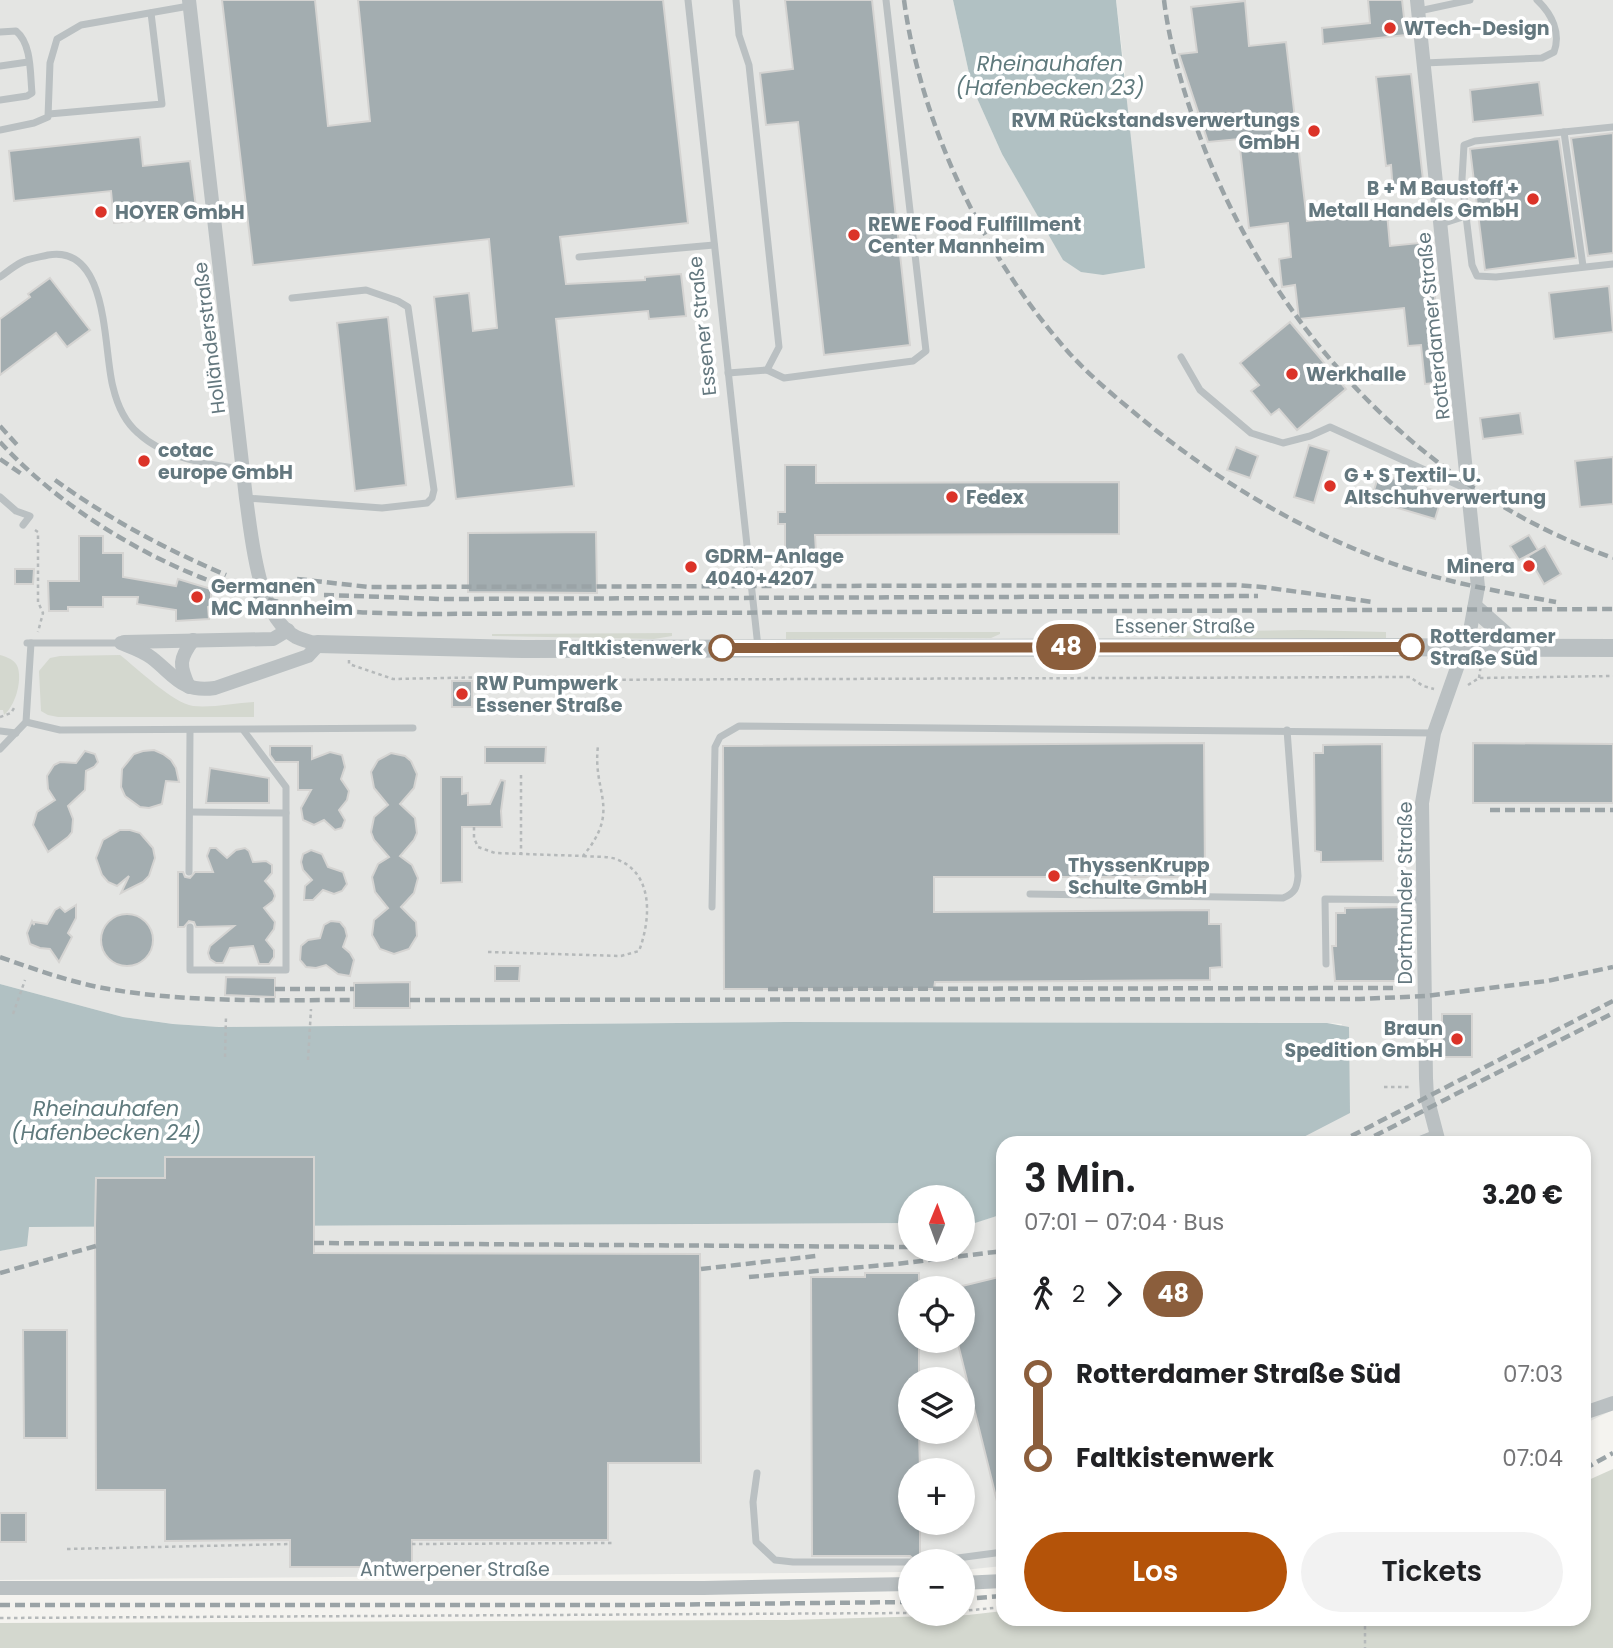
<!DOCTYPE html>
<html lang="de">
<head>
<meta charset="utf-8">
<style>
	:root { --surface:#fff; --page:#f2f2f2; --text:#202124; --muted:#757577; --accent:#b45309 }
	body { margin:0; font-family:Poppins,sans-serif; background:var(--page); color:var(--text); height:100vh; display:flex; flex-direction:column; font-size:26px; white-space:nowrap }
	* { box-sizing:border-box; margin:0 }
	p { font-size:23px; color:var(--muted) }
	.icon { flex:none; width:38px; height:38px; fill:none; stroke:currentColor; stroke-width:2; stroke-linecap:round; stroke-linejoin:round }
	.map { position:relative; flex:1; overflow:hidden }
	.details { position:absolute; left:996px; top:1136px; width:595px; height:490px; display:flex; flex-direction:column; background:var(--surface); border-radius:21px; box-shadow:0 4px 10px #0003 }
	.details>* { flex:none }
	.badge { padding:0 14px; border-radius:23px; font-size:24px; line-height:46px }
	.needle { width:46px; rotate:1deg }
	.controls { position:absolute; left:898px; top:1185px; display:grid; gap:14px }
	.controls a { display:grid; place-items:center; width:77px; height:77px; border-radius:50%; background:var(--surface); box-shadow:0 4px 10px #0003; font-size:35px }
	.map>.badge { position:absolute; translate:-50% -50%; box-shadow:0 0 0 4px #fff }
	.legs { display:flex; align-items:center; gap:10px; height:77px; padding:0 28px; font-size:23px }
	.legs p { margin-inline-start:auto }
	.head { display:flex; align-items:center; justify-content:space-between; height:119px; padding:0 28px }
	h1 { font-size:38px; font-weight:600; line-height:52px }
	.action { display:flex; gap:14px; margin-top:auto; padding:14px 28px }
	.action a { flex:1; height:80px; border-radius:42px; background:var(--accent); color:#fff; font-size:28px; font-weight:600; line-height:80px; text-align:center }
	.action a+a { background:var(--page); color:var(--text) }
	ul { padding:0 28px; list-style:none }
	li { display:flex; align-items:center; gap:24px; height:84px; font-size:26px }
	li i { display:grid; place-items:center; width:10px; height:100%; margin:0 9px; background:currentColor }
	li i::after { content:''; width:18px; height:18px; margin:-9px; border:5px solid; border-radius:50%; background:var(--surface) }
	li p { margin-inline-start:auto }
	li:first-child i { background:linear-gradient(#0000 50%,currentColor 0) }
	li:last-child i { background:linear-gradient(currentColor 50%,#0000 0) }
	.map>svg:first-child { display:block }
	.built { fill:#e4e5e3; fill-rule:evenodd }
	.green { fill:#d4d8cf }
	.water { fill:#b1c1c3 }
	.building { fill:#a3adb0; stroke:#d5d4d2; stroke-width:2 }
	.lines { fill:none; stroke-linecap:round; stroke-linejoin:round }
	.path { stroke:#b5b9ba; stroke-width:2.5; stroke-dasharray:3.5 3.5; stroke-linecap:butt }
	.service { stroke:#bac0c2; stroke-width:7 }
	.minor { stroke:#bac0c2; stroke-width:14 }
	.tertiary { stroke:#bac0c2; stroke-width:18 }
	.rail { stroke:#9aa3a6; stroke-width:4.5; stroke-dasharray:10 5; stroke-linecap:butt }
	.line-1-casing { stroke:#fff; stroke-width:16 }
	.line-1 { stroke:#8b5e3c; stroke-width:10 }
	.poi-dot { fill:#db3328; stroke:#fff; stroke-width:2.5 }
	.stop-1-dot { fill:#fff; stroke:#8b5e3c; stroke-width:3.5 }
	.labels { text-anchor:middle; stroke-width:7; stroke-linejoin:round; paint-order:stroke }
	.poi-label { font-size:19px; font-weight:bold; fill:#64787f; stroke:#fff; text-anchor:start }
	.street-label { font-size:19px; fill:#64787f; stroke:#fff }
	.stop-label { font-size:19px; font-weight:bold; fill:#64787f; stroke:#fff; text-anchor:start }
	.water-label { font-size:21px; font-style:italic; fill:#5f7a7d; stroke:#fff }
</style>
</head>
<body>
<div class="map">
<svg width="1613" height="1648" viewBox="0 0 1613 1648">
	<rect width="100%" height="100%" fill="#f4f3ef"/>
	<g class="built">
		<path d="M0,0H953L972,87L1002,154L1063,259L1126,84L1116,0H1613V1410L1584,1424V1143H1292L1296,1142L1342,1024L1327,1023L786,1022L219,1027L173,1024L123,1017L0,984Z"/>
		<path d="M1003,1214V1566L963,1570L962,1561H910V1572L0,1580V1251L27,1245L28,1227L910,1223V1250H962L963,1223H974ZM910,1288H962V1340H910ZM910,1379H962V1432H910ZM910,1470H962V1522H910Z"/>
	</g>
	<g class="green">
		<path d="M1302,630L1386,632V638H1180L1161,637L1146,632Z"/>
		<path d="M786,632H1000V634L991,638L786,639Z"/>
		<path d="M672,633V636L654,639L492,636V634Z"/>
		<path d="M0,655C7,657 16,660 18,668C22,682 15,706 4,715L3,710H0Z"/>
		<path d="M120,655C138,669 173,703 193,706C212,708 235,703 254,702V717H58L48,715L41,711L39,671L50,658L60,656Z"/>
		<path d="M1613,1469V1648H0V1623L787,1620L968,1615L1003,1611V1619H1584V1482Z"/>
	</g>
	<g class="water">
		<path d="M953,0H1116L1145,268L1103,275L1081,272L1063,260L1002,154L972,87Z"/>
		<path d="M0,984L123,1017L173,1024L219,1027L786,1022L1327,1023L1349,1027L1350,1113L1292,1143H1003V1214L975,1223H963L962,1197H910V1223L29,1227L27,1246L0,1251Z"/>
	</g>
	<g class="building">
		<path d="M222,0H315L328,126L370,121L358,0H663L688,223L560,237L566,284L645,280V277L681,274L686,316L649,319L648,311L556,319L574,486L456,499L434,297L469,293L473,331L497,328L489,239L253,265Z"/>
		<path d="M785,0H872L910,345L824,355L798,122L766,125L760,73L793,69Z"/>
		<path d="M1368,0H1402L1406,35L1323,44L1322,28L1370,23Z"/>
		<path d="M1245,1L1249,46L1286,42L1307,221L1387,213L1390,246L1429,242L1444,382L1425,384L1421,345L1408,346L1404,308L1299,319L1295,285L1282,287L1279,259L1291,257L1288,223L1249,228L1239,139L1208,142L1179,54L1197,52L1191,7Z"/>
		<path d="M1411,74L1424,189L1393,192L1391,165L1386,166L1376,77Z"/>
		<path d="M1539,82L1543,115L1473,122L1470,90Z"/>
		<path d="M1613,133V253L1588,256L1571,138Z"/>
		<path d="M140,137L143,166L190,161L196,207L148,213L149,220L114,223L111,191L14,201L9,151Z"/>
		<path d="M1559,139L1576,258L1485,270L1470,149Z"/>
		<path d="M50,278L90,330L67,347L56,333L0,375V319L30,297L28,294Z"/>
		<path d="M1609,286L1613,332L1554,339L1549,293Z"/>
		<path d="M388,317L406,485L355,491L337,323Z"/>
		<path d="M1290,322L1346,389L1297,430L1279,409L1271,415L1251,391L1259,385L1240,363Z"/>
		<path d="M1520,413L1523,434L1483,439L1480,418Z"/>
		<path d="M1309,445L1329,451L1314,503L1294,497Z"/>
		<path d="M1236,447L1258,456L1250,478L1227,470Z"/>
		<path d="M1613,457V504L1580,507L1575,461Z"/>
		<path d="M785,465H816V483L1119,482V534L815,535L816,552H785V524H778V512H785Z"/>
		<path d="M1379,474L1443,493L1435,519L1371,500Z"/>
		<path d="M596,532L597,593L468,592V533Z"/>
		<path d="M1529,535L1538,550L1519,560L1510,546Z"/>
		<path d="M79,536H103V553H123V577L176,586L178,579L211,589V606L208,607L209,619L176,621V610L137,604L138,597H103V607H68V611H49L48,581H79Z"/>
		<path d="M1545,546L1561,574L1544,584L1528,556Z"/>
		<path d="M15,569H34L33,584H15Z"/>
		<rect x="452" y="681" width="20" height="26"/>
		<path d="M1204,743L1205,877H934V912L1209,910V924H1221L1222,967L1210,968V980L935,982L934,989H724L723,746Z"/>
		<path d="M1473,743L1613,744V803H1473Z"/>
		<path d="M1382,744L1383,861L1321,862V852L1315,851L1314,753H1323V745Z"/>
		<path d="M270,746H312V759L330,752L342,755L345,767L341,779L349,791L347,800L339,810L345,820L342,828L335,830L324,820L314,825L303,820L301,808L311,790H298V762H275L270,755Z"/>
		<path d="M485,747H546L545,763H485Z"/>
		<path d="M154,750L163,754L171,760L176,768L179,782L166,781L162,804L149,808L140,807L125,796L121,787L122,769L134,754L143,751Z"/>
		<path d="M85,751L95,754L98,762L94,767L86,771L85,790L68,806L73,819L72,832L68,837L48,852L33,825L37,812L55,800L48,789L47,776L54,765L60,762L76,763Z"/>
		<path d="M391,753L405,756L411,761L417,774L414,788L400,804L415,818L417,833L414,840L400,856L412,865L418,878L414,893L401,907L416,922L417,936L409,949L394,954L380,949L372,935L374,920L388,908L375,892L372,877L378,864L389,857L374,840L371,832L374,817L388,805L374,788L371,772L378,760Z"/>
		<path d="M210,768L269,778V803H206Z"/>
		<path d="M441,777H462V794L468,793V805L490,804L501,780L505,781L501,811L502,827H462V882L441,883Z"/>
		<path d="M120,830H130L140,833L153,848L155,858L149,876L143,882L121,893L129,876L117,886L108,882L102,875L96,858L103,840Z"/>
		<path d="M210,848H216L227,858L236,850L245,848L249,851L253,862L266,861L272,865V873L265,881L273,890L275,896L273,901L264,908L275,922L274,929L266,940L274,950V957L269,964H259L253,946L230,948L223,963H216L210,959L208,953L210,946L234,926L196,927L194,922L189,921L184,927H178V872H183L185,877L190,878L195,872H213L207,856Z"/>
		<path d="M311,850L322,854L328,867L343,872L347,884L342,891L334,894L323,890L313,900H304L305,886L312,880L303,870L301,862L303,854Z"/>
		<path d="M76,905V918L68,933L72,937L59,962L50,949L40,948L30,944L27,933L32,921L34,925V922L47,924L55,910L60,907L65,912Z"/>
		<path d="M1406,907V981H1335L1332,946H1336V913H1345V908Z"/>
		<circle cx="127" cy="940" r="26"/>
		<path d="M331,921L340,922L345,928L347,936L343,947L350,953L354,960L350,976L338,974L326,965L316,968L306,967L300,960L301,946L308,940L320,938L324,925Z"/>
		<path d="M495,966H520L519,981H495Z"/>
		<path d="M226,977L275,978V997L225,995Z"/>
		<path d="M410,982V1008H354V983Z"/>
		<rect x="1442" y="1014" width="30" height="43"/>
		<path d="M165,1157H314V1253L700,1254L701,1463H608V1540H412V1567H290V1540L165,1541V1490H96L95,1226L96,1178H165Z"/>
		<path d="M865,1273H919V1288H910V1340H919V1379H910V1432H919L920,1470H910V1522H920V1561H916L910,1556H812L811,1277H865Z"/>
		<path d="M1003,1276V1504L998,1505L957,1340H962V1286Z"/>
		<path d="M23,1330H67V1438H24Z"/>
		<rect x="0" y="1513" width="26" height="29"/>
	</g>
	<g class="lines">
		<g class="path">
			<path d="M35,530L38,532V602L43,613L38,632"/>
			<path d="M349,660V664L393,679L496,677L530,680L1410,677L1423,686L1434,689"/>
			<path d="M1479,678L1481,664"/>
			<path d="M1468,685L1479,678L1613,676"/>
			<path d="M0,717L11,713L14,708"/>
			<path d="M521,775V854"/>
			<path d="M474,827V838L478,847L495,853L583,856C622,809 592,793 598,746"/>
			<path d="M488,952L621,956L639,951C651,919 654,873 616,859C607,856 593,857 583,856"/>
			<path d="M13,1014L25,980"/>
			<path d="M225,1057L226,1016"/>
			<path d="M308,1060L311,1009"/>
			<path d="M1384,1087H1412"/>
			<path d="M412,1544L613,1543"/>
			<path d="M67,1549L290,1544"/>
			<path d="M962,1611L1003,1607"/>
			<path d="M0,1618L910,1613"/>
			<path d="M1365,1619V1648"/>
		</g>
		<g class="service">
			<path d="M688,0L758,647"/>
			<path d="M736,0L739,35L749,65L779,347L767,370"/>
			<path d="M1419,11L1470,0"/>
			<path d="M0,32L16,31C32,44 30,74 32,93L27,96L0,100"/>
			<path d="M1424,63L1542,58L1554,52C1561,33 1552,14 1537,0"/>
			<path d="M0,66L28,62"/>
			<path d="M49,114L162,104L151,13"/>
			<path d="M0,130L34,123L48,117L50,63L57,39L81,25L189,6"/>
			<path d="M1564,132L1583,266"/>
			<path d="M1466,216L1472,265L1477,276L1496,277L1613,264"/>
			<path d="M1441,224L1466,216L1462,179L1464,145L1475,141L1613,127"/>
			<path d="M579,257L714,245"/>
			<path d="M0,277C7,272 14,266 22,262C30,258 40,257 48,255C110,244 103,351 113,387C117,404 125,422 138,433C166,459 206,464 242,469"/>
			<path d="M1181,357L1200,390L1251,433L1283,443L1310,436L1330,427L1469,490"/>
			<path d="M728,373L767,370L784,378L913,361L926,351L886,0"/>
			<path d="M0,497L16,511L30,516L23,525"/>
			<path d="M246,498L382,508L427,503L432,498L434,490L408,307L398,301L366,290L292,298"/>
			<path d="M27,643H121"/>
			<path d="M26,722L60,730L413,728"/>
			<path d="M0,731L16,733"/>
			<path d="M0,749L26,722L31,643"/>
			<path d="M190,812L286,813"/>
			<path d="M189,872L190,731"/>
			<path d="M1030,894L1283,898C1295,893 1297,888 1298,876L1287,730"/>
			<path d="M712,907L715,747L720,737L739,726L1434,733"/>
			<path d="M190,927V970H286V787L244,731"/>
			<path d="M1326,964L1325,899L1423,900"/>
			<path d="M1420,1143L1421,1139L1436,1133"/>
			<path d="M757,1473L753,1502L756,1542L775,1560L793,1562H910"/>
			<path d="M935,1561L1003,1552"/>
		</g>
		<g class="minor">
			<path d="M189,0L246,498C252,538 257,616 296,637C303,640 310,642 317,644"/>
			<path d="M1417,0L1478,587L1470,631L1434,733L1422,803L1426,1078L1427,1097L1439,1143"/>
			<path d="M124,642L273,639L288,630"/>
			<path d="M121,643C131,647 143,651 152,658C175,676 182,693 215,688L308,656L319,644"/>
			<path d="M189,687C179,665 179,659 193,640"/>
			<path d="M1584,1413L1613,1403"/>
			<path d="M962,1583L1003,1581"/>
			<path d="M0,1588H704L910,1584"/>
		</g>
		<g class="tertiary">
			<path d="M1476,609L1519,647"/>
			<path d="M317,644L523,649L1336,647L1613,648"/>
		</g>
		<g class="rail">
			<path d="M904,0C921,127 985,259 1070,354C1095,381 1125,405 1153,428C1225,485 1304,532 1391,563C1443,582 1501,592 1556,602"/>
			<path d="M1164,0C1169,41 1181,84 1195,123C1263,318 1416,489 1613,558"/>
			<path d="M0,426L19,447"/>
			<path d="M0,442C76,525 200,592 312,608C347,613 384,613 419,614L1613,609"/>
			<path d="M0,459L23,475"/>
			<path d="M55,480C109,519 165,549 226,575"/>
			<path d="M297,579L369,587L1235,585L1262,587L1373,602"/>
			<path d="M324,595L442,599L1258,596"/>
			<path d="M1490,810H1613"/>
			<path d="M0,957C34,969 67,981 103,988C185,1003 271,1000 354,1000"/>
			<path d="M275,989H354"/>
			<path d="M768,989L1394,988"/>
			<path d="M410,1000L1360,999L1425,996L1547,981L1613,967"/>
			<path d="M1338,1143L1613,1001"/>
			<path d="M1361,1143L1613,1013"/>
			<path d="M314,1243L910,1247"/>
			<path d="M701,1269L816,1256"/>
			<path d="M0,1273L96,1246"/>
			<path d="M749,1277L896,1264L1003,1251"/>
			<path d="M1584,1469L1613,1453"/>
			<path d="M962,1599L1003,1596"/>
			<path d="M0,1605H638L910,1602"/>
		</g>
	</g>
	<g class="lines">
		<defs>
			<path id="line-1" d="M722,648L1411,647"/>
		</defs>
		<use href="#line-1" class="line-1-casing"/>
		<use href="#line-1" class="line-1"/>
	</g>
	<g class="poi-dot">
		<circle cx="1390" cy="28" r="7"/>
		<circle cx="1314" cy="131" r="7"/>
		<circle cx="1533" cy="199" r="7"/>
		<circle cx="101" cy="212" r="7"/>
		<circle cx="854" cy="235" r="7"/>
		<circle cx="1292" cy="374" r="7"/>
		<circle cx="144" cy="461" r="7"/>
		<circle cx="1330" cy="486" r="7"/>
		<circle cx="952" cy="497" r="7"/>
		<circle cx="1529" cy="566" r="7"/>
		<circle cx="691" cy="567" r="7"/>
		<circle cx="197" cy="597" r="7"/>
		<circle cx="462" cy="694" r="7"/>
		<circle cx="1054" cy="876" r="7"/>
		<circle cx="1457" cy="1039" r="7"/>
	</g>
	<g class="stop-1-dot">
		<circle cx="1411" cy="647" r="12"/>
		<circle cx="722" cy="648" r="12"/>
	</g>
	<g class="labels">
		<g class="poi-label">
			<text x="1404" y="35">WTech-Design</text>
			<text x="1300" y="127" text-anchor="end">RVM Rückstandsverwertungs<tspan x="1300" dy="22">GmbH</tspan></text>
			<text x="1519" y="195" text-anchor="end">B + M Baustoff +<tspan x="1519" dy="22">Metall Handels GmbH</tspan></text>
			<text x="115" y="219">HOYER GmbH</text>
			<text x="868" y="231">REWE Food Fulfillment<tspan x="868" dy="22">Center Mannheim</tspan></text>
			<text x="1306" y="381">Werkhalle</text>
			<text x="158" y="457">cotac<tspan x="158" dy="22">europe GmbH</tspan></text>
			<text x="1344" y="482">G + S Textil- U.<tspan x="1344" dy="22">Altschuhverwertung</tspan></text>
			<text x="966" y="504">Fedex</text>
			<text x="705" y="563">GDRM-Anlage<tspan x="705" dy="22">4040+4207</tspan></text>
			<text x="1515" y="573" text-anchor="end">Minera</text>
			<text x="211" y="593">Germanen<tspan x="211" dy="22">MC Mannheim</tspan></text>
			<text x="476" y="690">RW Pumpwerk<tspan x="476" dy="22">Essener Straße</tspan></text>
			<text x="1068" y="872">ThyssenKrupp<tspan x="1068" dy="22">Schulte GmbH</tspan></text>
			<text x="1443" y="1035" text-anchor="end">Braun<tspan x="1443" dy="22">Spedition GmbH</tspan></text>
		</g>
		<g class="street-label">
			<text transform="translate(702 326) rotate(-96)" y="7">Essener Straße</text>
			<text transform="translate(1433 326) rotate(-96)" y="7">Rotterdamer Straße</text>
			<text transform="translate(209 338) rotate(-97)" y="7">Holländerstraße</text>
			<text x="1185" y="633">Essener Straße</text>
			<text transform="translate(1405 893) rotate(-90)" y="7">Dortmunder Straße</text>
			<text x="455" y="1576">Antwerpener Straße</text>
		</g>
		<g class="stop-label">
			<text x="1430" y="643">Rotterdamer<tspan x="1430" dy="22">Straße Süd</tspan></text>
			<text x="703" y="655" text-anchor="end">Faltkistenwerk</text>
		</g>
		<g class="water-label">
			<text x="1050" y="71">Rheinauhafen<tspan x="1050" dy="24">(Hafenbecken 23)</tspan></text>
			<text x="106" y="1116">Rheinauhafen<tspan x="106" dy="24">(Hafenbecken 24)</tspan></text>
		</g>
	</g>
</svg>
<div class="controls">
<a><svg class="needle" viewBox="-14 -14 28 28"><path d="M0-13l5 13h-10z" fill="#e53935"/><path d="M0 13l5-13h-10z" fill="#757577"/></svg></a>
<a><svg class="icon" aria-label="locate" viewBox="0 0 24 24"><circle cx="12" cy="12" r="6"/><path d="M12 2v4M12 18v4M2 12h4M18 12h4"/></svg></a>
<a><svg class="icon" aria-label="layers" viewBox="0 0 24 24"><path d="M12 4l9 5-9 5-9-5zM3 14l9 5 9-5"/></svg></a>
<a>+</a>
<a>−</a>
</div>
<b class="badge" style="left:1066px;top:647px;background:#8b5e3c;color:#fff">48</b>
<section class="details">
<div class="head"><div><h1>3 Min.</h1><p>07:01 – 07:04 · Bus</p></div><b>3.20 €</b></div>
<div class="legs"><svg class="icon" aria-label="walk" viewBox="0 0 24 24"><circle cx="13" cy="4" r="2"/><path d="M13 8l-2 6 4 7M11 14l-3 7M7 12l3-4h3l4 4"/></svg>2<svg class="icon" aria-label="forward" viewBox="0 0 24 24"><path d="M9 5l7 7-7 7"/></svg><b class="badge" style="background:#8b5e3c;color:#fff">48</b></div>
<ul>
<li><i style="color:#8b5e3c"></i><b>Rotterdamer Straße Süd</b><p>07:03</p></li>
<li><i style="color:#8b5e3c"></i><b>Faltkistenwerk</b><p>07:04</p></li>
</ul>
<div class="action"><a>Los</a><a>Tickets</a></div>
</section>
</div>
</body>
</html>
